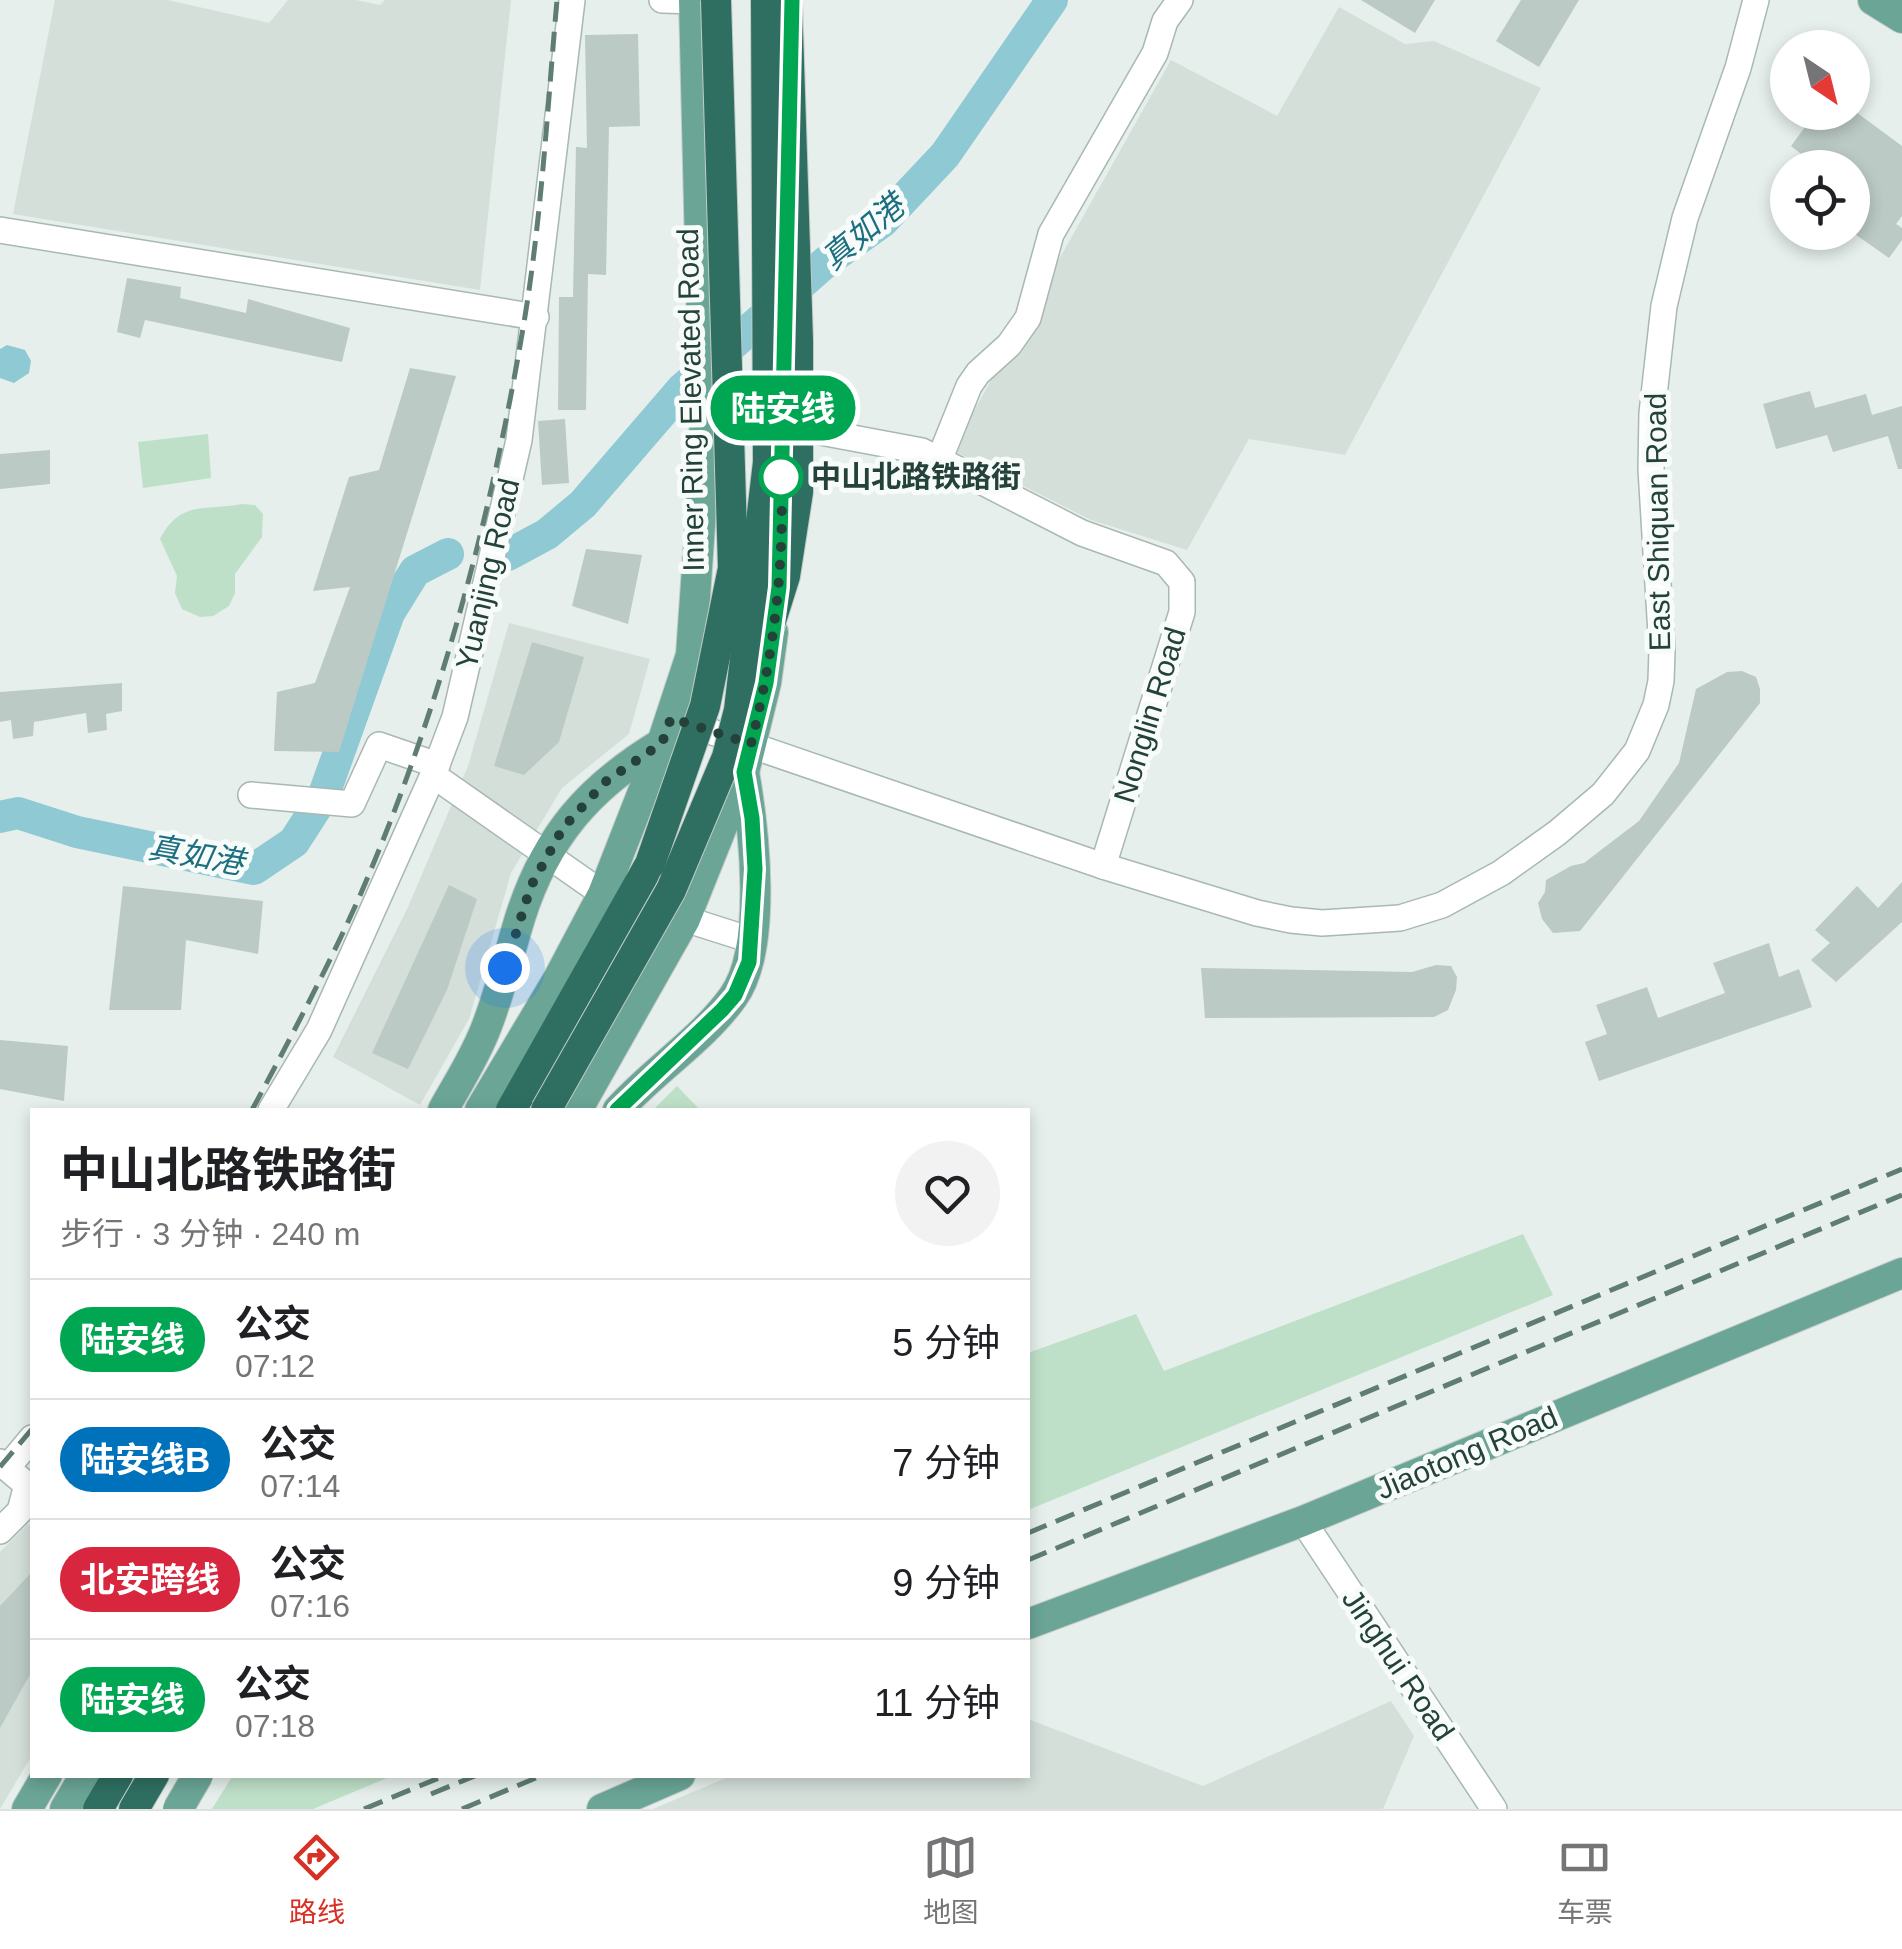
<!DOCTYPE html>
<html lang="zh">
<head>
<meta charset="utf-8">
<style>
	:root { --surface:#fff; --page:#f2f2f2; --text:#202124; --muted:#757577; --line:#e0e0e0; --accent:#d93025 }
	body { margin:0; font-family:Helvetica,"Noto Sans SC",sans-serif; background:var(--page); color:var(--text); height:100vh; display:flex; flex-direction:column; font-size:38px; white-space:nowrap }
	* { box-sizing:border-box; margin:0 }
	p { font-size:32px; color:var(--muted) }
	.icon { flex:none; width:55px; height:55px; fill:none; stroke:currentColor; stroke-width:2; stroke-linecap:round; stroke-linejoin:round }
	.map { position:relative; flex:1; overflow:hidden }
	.panel { position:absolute; left:30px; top:1108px; width:1000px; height:670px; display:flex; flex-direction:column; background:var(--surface); border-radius:0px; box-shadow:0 5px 15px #0003 }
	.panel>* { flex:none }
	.badge { padding:0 20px; border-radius:32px; font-size:35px; line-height:65px }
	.needle { width:65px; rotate:145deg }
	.tools { position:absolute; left:1770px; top:30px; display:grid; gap:20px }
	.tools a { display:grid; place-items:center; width:100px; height:100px; border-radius:50%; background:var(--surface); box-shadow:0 5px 15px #0003; font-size:50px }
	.you { position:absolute; width:50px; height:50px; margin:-25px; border:8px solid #fff; border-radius:50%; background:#1a73e8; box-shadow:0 0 0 15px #1a73e833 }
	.map>.badge { position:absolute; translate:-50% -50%; box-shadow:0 0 0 5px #fff }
	.round { display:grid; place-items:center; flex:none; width:105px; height:105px; border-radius:52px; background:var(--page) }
	.headline { display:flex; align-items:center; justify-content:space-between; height:170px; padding:0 30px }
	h1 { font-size:48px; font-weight:700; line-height:75px }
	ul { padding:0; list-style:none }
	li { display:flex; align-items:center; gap:30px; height:120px; padding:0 30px; border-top:2px solid var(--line) }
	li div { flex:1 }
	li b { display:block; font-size:38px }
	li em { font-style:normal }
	li .badge { min-width:110px; font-weight:700; text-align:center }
	.tab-bar { display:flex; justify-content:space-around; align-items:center; height:140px; border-top:2px solid var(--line); background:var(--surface); font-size:28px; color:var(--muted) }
	.tab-bar a { display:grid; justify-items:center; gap:5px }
	.tab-bar .selected { color:var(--accent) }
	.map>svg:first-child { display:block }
	.built { fill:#d4dfda }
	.green { fill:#bfe0c8 }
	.water { fill:#8ec9d4 }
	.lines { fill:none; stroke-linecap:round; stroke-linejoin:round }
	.river { stroke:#8ec9d4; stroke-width:32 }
	.building { fill:#bbcac4 }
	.minor-casing { stroke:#a8b8b2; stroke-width:28 }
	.major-casing { stroke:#c2cac8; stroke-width:32 }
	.highway-casing { stroke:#c2cac8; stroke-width:32 }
	.minor { stroke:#fff; stroke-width:25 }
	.major { stroke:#6aa596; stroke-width:30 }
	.highway { stroke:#2f6f62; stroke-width:30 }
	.rail { stroke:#5f7d75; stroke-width:5; stroke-dasharray:20 10; stroke-linecap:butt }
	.major-bridge-casing { stroke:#c2cac8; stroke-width:32; stroke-linecap:butt }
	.highway-bridge-casing { stroke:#c2cac8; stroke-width:32; stroke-linecap:butt }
	.major-bridge { stroke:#6aa596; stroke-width:30 }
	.highway-bridge { stroke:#2f6f62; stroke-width:30 }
	.line-casing { stroke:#fff; stroke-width:22 }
	.line { stroke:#00a651; stroke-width:15 }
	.walk { stroke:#24423a; stroke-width:10; stroke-dasharray:0 18 }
	.stop-dot { fill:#fff; stroke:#00a651; stroke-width:5 }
	.labels { text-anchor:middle; stroke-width:10; stroke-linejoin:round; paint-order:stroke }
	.street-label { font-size:30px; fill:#24423a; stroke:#f7fbf9 }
	.stop-label { font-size:30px; font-weight:bold; fill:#24423a; stroke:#f7fbf9; text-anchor:start }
	.water-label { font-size:32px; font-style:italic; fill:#1c6f80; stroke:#f7fbf9 }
</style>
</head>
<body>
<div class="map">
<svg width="1902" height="1809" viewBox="0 0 1902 1809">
	<rect width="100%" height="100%" fill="#e6efeb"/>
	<g class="built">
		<path d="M55,0H168L269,23L288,0H356L380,5L385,0H511L480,290L13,214Z"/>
		<path d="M1339,7L1405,44L1434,41L1541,88L1345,455L1249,439L1187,550L1091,520L952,450L1171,60L1277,116Z"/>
		<path d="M509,623L650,659L629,734L562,788L511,873L469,1019L420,1105L333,1057L408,907L468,766Z"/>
		<path d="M28,1524L32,1528V1755L0,1809V1552Z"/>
		<path d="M1391,1701L1414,1736L1383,1809H653L733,1775H1028V1719L1203,1786Z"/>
	</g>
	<g class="green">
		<path d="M208,434L211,478L143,488L138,442Z"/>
		<path d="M242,504L255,505L263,514L262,537L235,574V593L229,606L213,616L200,617L182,609L175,593L177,576L160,539C180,500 205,511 242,504Z"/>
		<path d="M677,1086L700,1110H653Z"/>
		<path d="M1523,1234L1553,1295L1028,1510V1353L1136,1314L1164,1371Z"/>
		<path d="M233,1775H394L313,1809H212Z"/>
	</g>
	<path class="water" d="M7,345L25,350L31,361L29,373L14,383L0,378V349Z"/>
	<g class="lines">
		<g class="river">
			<path d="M508,555L547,534L583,504L682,389L827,261L882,222L945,155L1052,0"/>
			<path d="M0,817L18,813L77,832L254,869L294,842L323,797L389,613L415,571L448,554"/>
		</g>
	</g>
	<g class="building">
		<path d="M1361,0H1435L1415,33Z"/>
		<path d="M1521,0H1579L1539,67L1496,41Z"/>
		<path d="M638,34L640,126L609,127L606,275L588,274L586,410H558L559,297H573L576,147L587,148L585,35Z"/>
		<path d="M1816,112H1856L1902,146V216L1896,224L1902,228V240L1889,258L1852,232V168H1805L1810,161L1791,146Z"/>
		<path d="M127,278L181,287L180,298L246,313L248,299L350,328L342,362L145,320L140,338L117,332Z"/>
		<path d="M410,368L456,376L339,752L274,751L277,692L315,683L350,587L313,591L349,477L379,470Z"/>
		<path d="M1810,391L1815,408L1866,394L1872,415L1902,406V469H1898L1888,436L1833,452L1827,435L1776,449L1763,404Z"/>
		<path d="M565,419L569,483L542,485L538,421Z"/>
		<path d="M50,450V484L0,489V454Z"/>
		<path d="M586,549L642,555L628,624L572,606Z"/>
		<path d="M532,642L584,657L559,742L524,775L494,766Z"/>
		<path d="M1742,671L1756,677L1760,689V703L1580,931L1553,933L1542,919L1538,903L1545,892L1546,880L1571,866L1584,863L1639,821L1679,763L1696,689L1727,672Z"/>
		<path d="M122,683V711L106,714L107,730L88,733L86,713L34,722L33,736L13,739L11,720L0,722V692Z"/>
		<path d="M1902,882V922L1836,982L1811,960L1830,943L1815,930L1857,886L1878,908Z"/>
		<path d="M449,885L477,899L447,990L408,1069L372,1053Z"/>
		<path d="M123,886L263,901L258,954L186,940L181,1010H109Z"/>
		<path d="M1769,943L1779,977L1799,969L1812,1007L1599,1081L1585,1042L1607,1034L1596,1005L1647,987L1658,1018L1725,993L1713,963Z"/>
		<path d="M1436,965L1451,966L1457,977L1456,990L1448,1010L1434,1017L1205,1018L1201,968L1412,972Z"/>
		<path d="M0,1040L68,1046L64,1101L0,1089Z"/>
		<path d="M32,1572V1671L0,1728V1606Z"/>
	</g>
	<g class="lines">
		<defs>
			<g id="minor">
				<path d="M662,0L694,1"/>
				<path d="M0,230L536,317"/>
				<path d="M783,425L922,451L1082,533L1166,563L1182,582V612L1103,866"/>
				<path d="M940,458L969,386L978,373L1009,345L1028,318L1051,234L1155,53L1165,21L1180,0"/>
				<path d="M683,722L1103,866L1257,913L1291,920L1322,923L1400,918L1442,905L1501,873L1557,833L1603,794L1637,751L1656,705L1661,681L1662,650L1651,469L1652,413L1664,306L1685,218L1738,68L1756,0"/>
				<path d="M433,775L603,894"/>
				<path d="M251,795L352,804L379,745L437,765"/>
				<path d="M685,919L751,940"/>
				<path d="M271,1110L319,1030L433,775L455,717L519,440L572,0"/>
				<path d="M0,1462L27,1485L20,1511L0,1531"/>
				<path d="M7,1468L32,1438"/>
				<path d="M1303,1521L1494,1809"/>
			</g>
			<g id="major">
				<path d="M1873,0L1902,18"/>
				<path d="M780,547L784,373"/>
				<path d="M443,1110C458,1083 475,1057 486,1028C500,993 509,954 520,918C546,836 589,787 662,743"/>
				<path d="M480,1110L557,981L603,894L662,743L691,655L705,453L694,0"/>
				<path d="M577,1110L685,919L744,772L766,683L773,632"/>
				<path d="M618,1110C653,1071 703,1039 733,997C768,949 754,829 744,772"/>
				<path d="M1028,1624L1303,1521L1902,1273"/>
				<path d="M27,1809L47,1775"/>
				<path d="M65,1809L85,1775"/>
				<path d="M602,1809L680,1775"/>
			</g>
			<g id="highway">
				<path d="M511,1110L650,864"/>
				<path d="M98,1809L118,1775"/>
				<path d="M134,1809L154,1775"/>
			</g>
		</defs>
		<use href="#minor" class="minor-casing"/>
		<use href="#major" class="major-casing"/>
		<use href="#highway" class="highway-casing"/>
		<use href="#minor" class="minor"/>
		<use href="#major" class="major"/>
		<use href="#highway" class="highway"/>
		<g class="rail">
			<path d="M252,1110C289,1041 326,971 358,900C436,721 488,531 521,340C541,228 547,113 557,0"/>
			<path d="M0,1467L32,1429"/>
			<path d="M1028,1533L1902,1169"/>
			<path d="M1028,1560L1902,1195"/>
			<path d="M431,1794L477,1775"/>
			<path d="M364,1809L446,1775"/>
			<path d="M462,1809L543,1775"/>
		</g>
		<defs>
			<path id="major-bridge" d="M178,1809L198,1775"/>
			<g id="highway-bridge">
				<path d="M759,659L785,576L798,492V341L787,0"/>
				<path d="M650,864L705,706L733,568L716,0"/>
				<path d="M546,1110L671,890L727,757L739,710L768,462L766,0"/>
			</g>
		</defs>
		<use href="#major-bridge" class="major-bridge-casing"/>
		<use href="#highway-bridge" class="highway-bridge-casing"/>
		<use href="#major-bridge" class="major-bridge"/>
		<use href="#highway-bridge" class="highway-bridge"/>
	</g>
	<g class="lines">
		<defs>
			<path id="line" d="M617,1110L722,1010L735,995L749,962L755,869L752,818L744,772L766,683L779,587L792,0"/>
		</defs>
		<use href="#line" class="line-casing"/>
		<use href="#line" class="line"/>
		<path class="walk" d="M505,968L531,886L563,828L605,782L662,743L671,718L751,744C773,658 785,565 781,477"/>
	</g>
	<circle class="stop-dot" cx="781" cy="477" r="20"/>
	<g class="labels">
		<g class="street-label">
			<text transform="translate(691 400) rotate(-91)" y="10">Inner Ring Elevated Road</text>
			<text transform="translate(1658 522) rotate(-91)" y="10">East Shiquan Road</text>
			<text transform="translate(488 574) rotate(-77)" y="10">Yuanjing Road</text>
			<text transform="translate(1150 715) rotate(-73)" y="10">Nonglin Road</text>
			<text transform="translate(1467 1453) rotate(-23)" y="10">Jiaotong Road</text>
			<text transform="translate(1398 1665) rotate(56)" y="10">Jinghui Road</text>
		</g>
		<g class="stop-label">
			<text x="811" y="487">中山北路铁路街</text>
		</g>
		<g class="water-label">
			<text transform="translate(863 232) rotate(-40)" y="11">真如港</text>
			<text transform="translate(196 855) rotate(10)" y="11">真如港</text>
		</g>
	</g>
</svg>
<div class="tools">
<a><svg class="needle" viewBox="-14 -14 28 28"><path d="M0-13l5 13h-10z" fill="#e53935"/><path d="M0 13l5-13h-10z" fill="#757577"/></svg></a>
<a><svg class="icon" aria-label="locate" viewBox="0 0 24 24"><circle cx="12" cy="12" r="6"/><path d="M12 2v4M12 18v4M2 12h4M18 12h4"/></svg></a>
</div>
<div class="you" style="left:505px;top:968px"></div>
<b class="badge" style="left:783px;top:408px;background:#00a651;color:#fff">陆安线</b>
<section class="panel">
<div class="headline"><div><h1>中山北路铁路街</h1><p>步行 · 3 分钟 · 240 m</p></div><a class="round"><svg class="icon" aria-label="heart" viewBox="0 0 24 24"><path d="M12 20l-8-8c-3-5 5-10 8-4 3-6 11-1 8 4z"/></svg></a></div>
<ul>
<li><span class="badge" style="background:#00a651;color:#fff">陆安线</span><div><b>公交</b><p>07:12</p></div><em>5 分钟</em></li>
<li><span class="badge" style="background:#0072bc;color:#fff">陆安线B</span><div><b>公交</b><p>07:14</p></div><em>7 分钟</em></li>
<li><span class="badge" style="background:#d7263d;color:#fff">北安跨线</span><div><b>公交</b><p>07:16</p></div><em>9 分钟</em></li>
<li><span class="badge" style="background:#00a651;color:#fff">陆安线</span><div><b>公交</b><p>07:18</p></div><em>11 分钟</em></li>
</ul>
</section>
</div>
<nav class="tab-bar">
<a class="selected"><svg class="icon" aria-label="directions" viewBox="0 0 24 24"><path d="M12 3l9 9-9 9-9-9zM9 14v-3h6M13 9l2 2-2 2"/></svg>路线</a>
<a><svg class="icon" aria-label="map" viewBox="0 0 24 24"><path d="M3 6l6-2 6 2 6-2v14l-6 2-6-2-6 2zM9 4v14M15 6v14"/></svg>地图</a>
<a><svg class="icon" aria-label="tickets" viewBox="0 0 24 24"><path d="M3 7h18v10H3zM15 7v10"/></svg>车票</a>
</nav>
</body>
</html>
